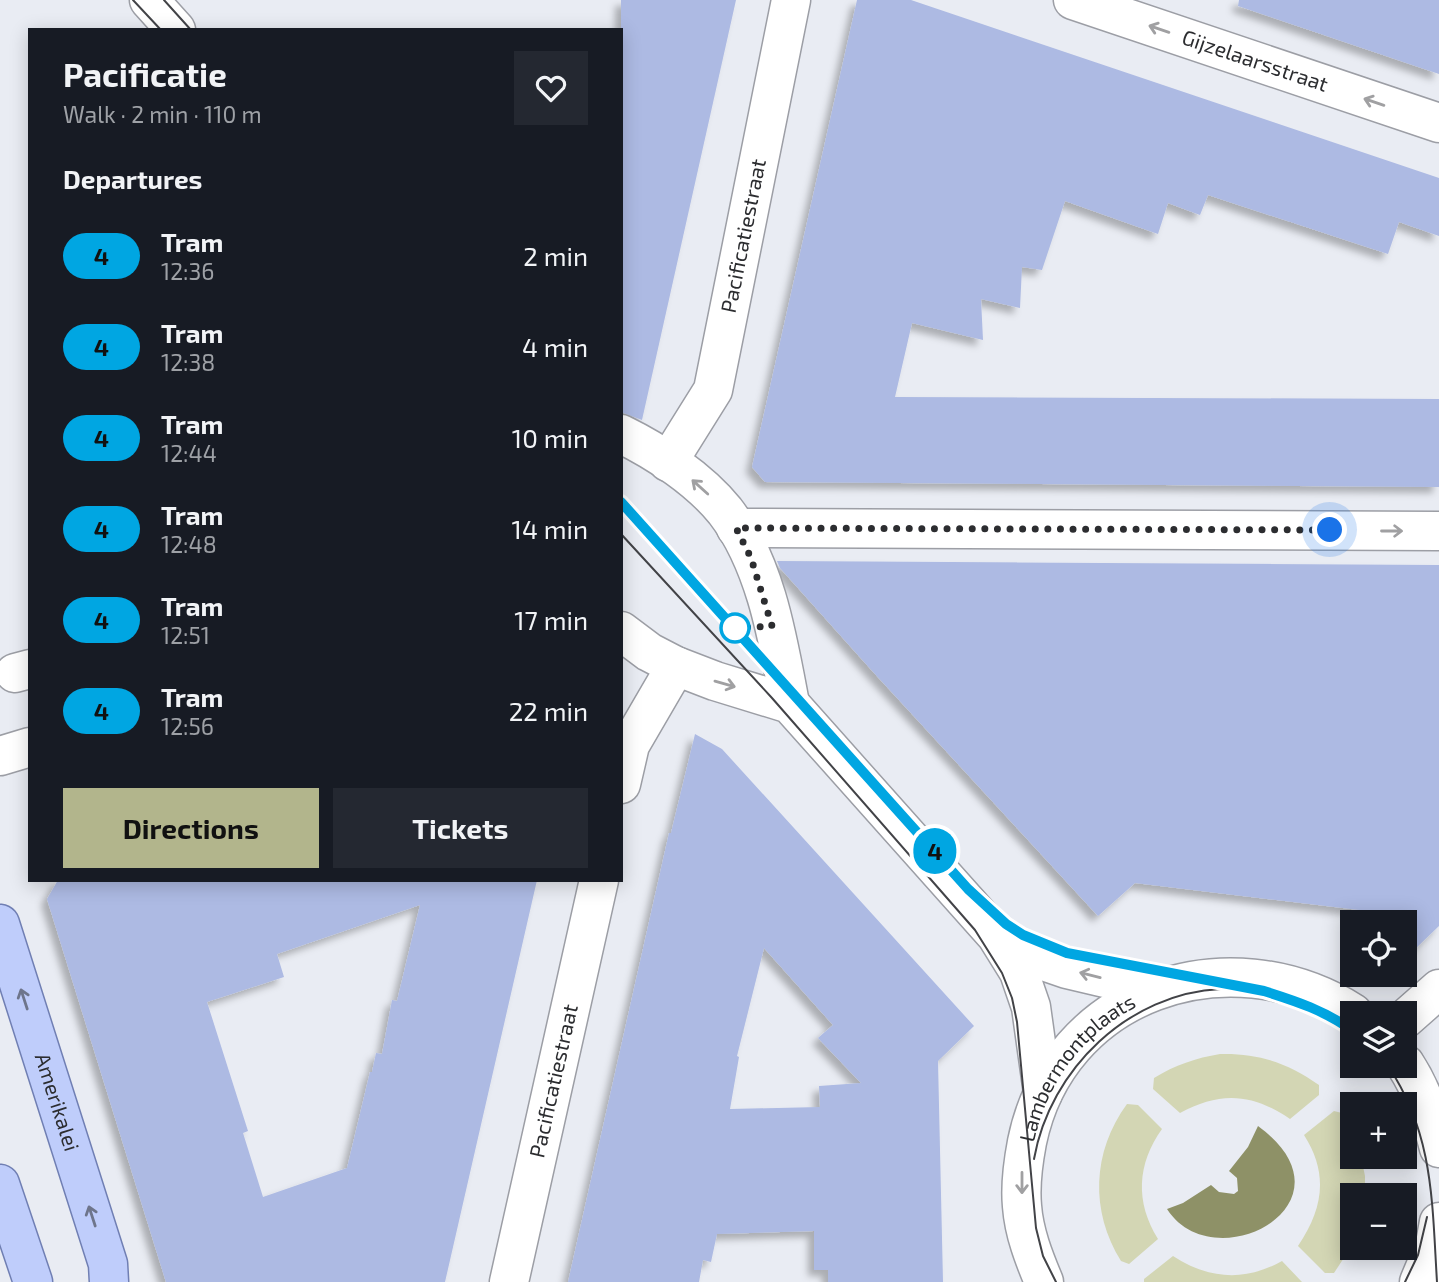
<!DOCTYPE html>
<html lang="en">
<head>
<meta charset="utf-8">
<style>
	:root { --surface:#171b24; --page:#242831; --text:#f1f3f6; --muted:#9ea1a6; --accent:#b2b58c }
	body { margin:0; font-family:"Exo 2",sans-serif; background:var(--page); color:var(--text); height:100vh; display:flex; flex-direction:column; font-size:26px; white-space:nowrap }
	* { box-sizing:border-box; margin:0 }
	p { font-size:23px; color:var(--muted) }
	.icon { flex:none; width:38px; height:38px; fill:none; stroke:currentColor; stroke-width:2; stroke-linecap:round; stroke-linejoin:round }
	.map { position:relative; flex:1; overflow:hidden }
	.drawer { position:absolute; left:28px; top:28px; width:595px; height:854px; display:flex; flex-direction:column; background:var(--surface); border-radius:0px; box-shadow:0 4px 18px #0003 }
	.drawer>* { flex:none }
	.badge { padding:0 14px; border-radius:23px; font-size:24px; line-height:46px }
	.controls { position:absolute; left:1340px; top:910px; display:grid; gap:14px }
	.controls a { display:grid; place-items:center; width:77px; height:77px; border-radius:0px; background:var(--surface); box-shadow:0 4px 18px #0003; font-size:35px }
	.you { position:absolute; width:35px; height:35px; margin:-18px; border:5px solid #fff; border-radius:50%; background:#1a73e8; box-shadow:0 0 0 10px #1a73e833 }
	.map>.badge { position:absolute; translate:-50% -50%; box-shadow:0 0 0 4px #fff }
	h2 { padding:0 35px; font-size:26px; line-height:63px }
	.round { display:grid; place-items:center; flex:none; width:74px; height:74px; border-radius:0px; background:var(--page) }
	.headline { display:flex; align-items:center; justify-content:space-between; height:119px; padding:0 35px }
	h1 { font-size:33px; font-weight:700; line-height:52px }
	.cta { display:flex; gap:14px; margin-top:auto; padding:14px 35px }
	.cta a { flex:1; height:80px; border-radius:0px; background:var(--accent); color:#111; font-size:28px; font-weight:700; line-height:80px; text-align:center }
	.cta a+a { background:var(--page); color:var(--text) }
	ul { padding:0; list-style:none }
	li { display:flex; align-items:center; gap:21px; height:91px; padding:0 35px }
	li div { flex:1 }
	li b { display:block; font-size:26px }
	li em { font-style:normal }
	li .badge { min-width:77px; font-weight:700; text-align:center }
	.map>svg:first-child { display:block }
	.green { fill:#d3d6b4 }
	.water { fill:#8e9167 }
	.building { fill:#adbae3; fill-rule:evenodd; filter:url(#shadow) }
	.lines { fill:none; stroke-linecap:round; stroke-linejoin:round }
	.minor-casing { stroke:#9c9ea5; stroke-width:41 }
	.major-casing { stroke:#707fb3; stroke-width:41 }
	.minor { stroke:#fff; stroke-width:38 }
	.major { stroke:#bfcdfb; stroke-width:38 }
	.tram { stroke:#424347; stroke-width:2 }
	.oneway { stroke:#a0a0a2 }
	.oneway2 { stroke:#6e758b }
	.line-casing { stroke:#fff; stroke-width:16 }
	.line { stroke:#00a6e2; stroke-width:10 }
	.walk { stroke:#2c2d30; stroke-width:7; stroke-dasharray:0 12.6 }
	.stop-dot { fill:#fff; stroke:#00a6e2; stroke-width:3.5 }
	.labels { text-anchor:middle; stroke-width:7; stroke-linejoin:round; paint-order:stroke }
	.street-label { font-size:21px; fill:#2c2d30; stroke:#f7f9ff }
</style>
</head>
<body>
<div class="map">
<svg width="1439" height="1282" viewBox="0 0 1439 1282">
	<defs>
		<filter id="shadow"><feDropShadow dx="-6" dy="6" stdDeviation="3.5" flood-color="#0004"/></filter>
	</defs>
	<rect width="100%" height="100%" fill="#e9ecf3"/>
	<g class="green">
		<path d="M1220,1054C1258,1053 1288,1063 1319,1085V1095L1290,1119C1252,1093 1220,1091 1180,1113L1153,1089L1154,1078C1175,1065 1196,1058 1220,1054Z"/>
		<path d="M1127,1104L1138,1105L1162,1129C1137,1164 1135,1202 1158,1239L1129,1264L1121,1261C1090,1211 1092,1152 1127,1104Z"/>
		<path d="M1334,1111L1342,1113L1353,1130V1157H1361L1365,1176V1195H1353V1244L1334,1273H1325L1298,1246C1323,1209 1329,1174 1304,1135Z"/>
		<path d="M1173,1256C1208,1279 1245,1282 1282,1261L1302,1282H1144V1279Z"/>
	</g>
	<path class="water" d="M1258,1126C1363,1203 1214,1282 1167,1209L1183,1203L1211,1185L1219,1192L1234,1194L1238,1191L1237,1178L1229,1171L1248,1147Z"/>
	<g class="building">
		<path d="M621,0H736L642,420L621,412Z"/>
		<path d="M857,0H911L1439,178V236L1399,222L1388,254L1208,195L1200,215L1168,203L1158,234L1065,201L1042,270L1022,267L1020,308L981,299L983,340L912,323L895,397L1439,399V487L765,482L752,467Z"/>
		<path d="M1239,0H1439V74L1238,6Z"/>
		<path d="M777,561L1439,565V926L1414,950L1405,940V922H1389L1376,912L1135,883L1098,916L875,674L780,568Z"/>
		<path d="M695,734L722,749L974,1026L938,1061L943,1282H828V1270H814V1231L717,1234L711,1262L703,1260L699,1282H568L669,833H671ZM764,948L833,1025L818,1038L861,1083L819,1086L820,1107L730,1109L739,1057L737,1056Z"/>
		<path d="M58,880H537L445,1282H166L47,899ZM420,905L397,1001L392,1000L382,1054L376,1053L372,1072H370L347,1168L263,1197L243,1133L248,1131L207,1002L284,977L277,954Z"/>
	</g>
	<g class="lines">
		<defs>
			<g id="minor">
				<path d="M149,0L176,30"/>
				<path id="s1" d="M1073,0L1439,123"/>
				<path d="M621,434C658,452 699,479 725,511C766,564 778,640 790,704"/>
				<path id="s2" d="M668,462L713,390L791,0"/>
				<path d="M736,528L1439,531"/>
				<path d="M621,631L649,652L676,666L715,681L790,704L996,935L1019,972L1031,1007L1043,1093"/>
				<path d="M15,673L30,669"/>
				<path d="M0,756L30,747"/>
				<path d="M621,784L630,745L676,666"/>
				<path d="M998,936L1035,958L1067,969L1156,990"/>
				<path d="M1405,1019L1439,989"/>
				<path d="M1405,1064C1422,1090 1431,1118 1439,1148"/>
				<path id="s3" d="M509,1282L599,880"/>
				<path id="s4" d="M1044,1282C1034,1258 1024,1233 1022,1206C1020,1185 1023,1163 1027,1142C1058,991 1227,934 1353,1013"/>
				<path d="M1419,1282L1435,1244L1439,1222"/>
			</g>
			<g id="major">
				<path id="s5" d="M0,924L108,1264L109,1282"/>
				<path d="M0,1184L33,1282"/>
			</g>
		</defs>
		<use href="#minor" class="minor-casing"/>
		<use href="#major" class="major-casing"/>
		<use href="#minor" class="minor"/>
		<use href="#major" class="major"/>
		<g class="tram">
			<path d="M133,0L161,30"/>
			<path d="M164,0L191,30"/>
			<path d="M621,502L968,889L1006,924L1023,935L1067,953L1264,991C1296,1001 1325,1011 1353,1031"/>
			<path d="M621,534L772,698L975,930L1002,973L1012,998L1017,1022L1036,1228L1043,1256L1056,1282"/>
			<path d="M1388,1066C1434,1134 1432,1203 1437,1282"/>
			<path d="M1034,1159C1050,1069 1129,993 1221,989"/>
			<path d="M1405,1282L1418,1255L1427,1217"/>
		</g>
	</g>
	<defs><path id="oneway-shaft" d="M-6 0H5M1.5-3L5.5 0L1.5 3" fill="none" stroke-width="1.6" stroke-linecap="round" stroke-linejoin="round" transform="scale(1.75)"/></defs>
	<g class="oneway">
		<use href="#oneway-shaft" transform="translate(1159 29) rotate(-161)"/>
		<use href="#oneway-shaft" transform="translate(1374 102) rotate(-161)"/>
		<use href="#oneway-shaft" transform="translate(700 487) rotate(-138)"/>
		<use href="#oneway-shaft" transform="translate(1392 531)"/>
		<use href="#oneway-shaft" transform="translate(725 684) rotate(16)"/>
		<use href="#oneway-shaft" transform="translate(1090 975) rotate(-166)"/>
		<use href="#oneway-shaft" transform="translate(1022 1183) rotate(90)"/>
	</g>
	<g class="oneway2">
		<use href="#oneway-shaft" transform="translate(24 999) rotate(-108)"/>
		<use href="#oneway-shaft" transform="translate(92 1216) rotate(-108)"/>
	</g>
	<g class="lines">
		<defs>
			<path id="line" d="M621,502L968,889L1006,924L1023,935L1067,953L1264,991C1296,1001 1326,1011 1353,1031"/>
		</defs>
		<use href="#line" class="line-casing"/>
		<use href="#line" class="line"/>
		<path class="walk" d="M735,628L772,626L751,558L736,528L1330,530"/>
	</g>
	<circle class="stop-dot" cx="735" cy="628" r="14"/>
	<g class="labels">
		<g class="street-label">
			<text dy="7" stroke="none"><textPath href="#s1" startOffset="192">Gijzelaarsstraat</textPath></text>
			<text dy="7" stroke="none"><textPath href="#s2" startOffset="242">Pacificatiestraat</textPath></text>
			<text dy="7" stroke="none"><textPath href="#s4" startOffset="236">Lambermontplaats</textPath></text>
			<text dy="7" stroke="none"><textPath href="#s3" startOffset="206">Pacificatiestraat</textPath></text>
			<text dy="7" stroke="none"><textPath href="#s5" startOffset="187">Amerikalei</textPath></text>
		</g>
	</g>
</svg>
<div class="controls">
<a><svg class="icon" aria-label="locate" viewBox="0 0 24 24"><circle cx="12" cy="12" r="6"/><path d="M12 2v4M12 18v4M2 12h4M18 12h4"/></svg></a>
<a><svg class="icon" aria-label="layers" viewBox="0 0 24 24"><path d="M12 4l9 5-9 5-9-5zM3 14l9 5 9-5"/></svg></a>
<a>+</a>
<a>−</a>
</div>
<div class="you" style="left:1330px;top:530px"></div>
<b class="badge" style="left:935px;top:851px;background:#00a6e2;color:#111">4</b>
<section class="drawer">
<div class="headline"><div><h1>Pacificatie</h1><p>Walk · 2 min · 110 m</p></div><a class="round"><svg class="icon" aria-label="heart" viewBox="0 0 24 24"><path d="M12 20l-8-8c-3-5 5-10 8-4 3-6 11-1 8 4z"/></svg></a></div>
<h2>Departures</h2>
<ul>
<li><span class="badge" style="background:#00a6e2;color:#111">4</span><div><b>Tram</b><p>12:36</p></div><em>2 min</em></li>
<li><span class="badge" style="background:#00a6e2;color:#111">4</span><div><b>Tram</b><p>12:38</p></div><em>4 min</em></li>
<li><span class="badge" style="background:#00a6e2;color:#111">4</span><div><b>Tram</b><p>12:44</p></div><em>10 min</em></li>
<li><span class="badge" style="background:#00a6e2;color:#111">4</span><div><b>Tram</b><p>12:48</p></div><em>14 min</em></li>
<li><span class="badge" style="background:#00a6e2;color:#111">4</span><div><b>Tram</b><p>12:51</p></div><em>17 min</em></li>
<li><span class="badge" style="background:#00a6e2;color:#111">4</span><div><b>Tram</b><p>12:56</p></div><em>22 min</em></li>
</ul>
<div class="cta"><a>Directions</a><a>Tickets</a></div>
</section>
</div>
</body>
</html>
